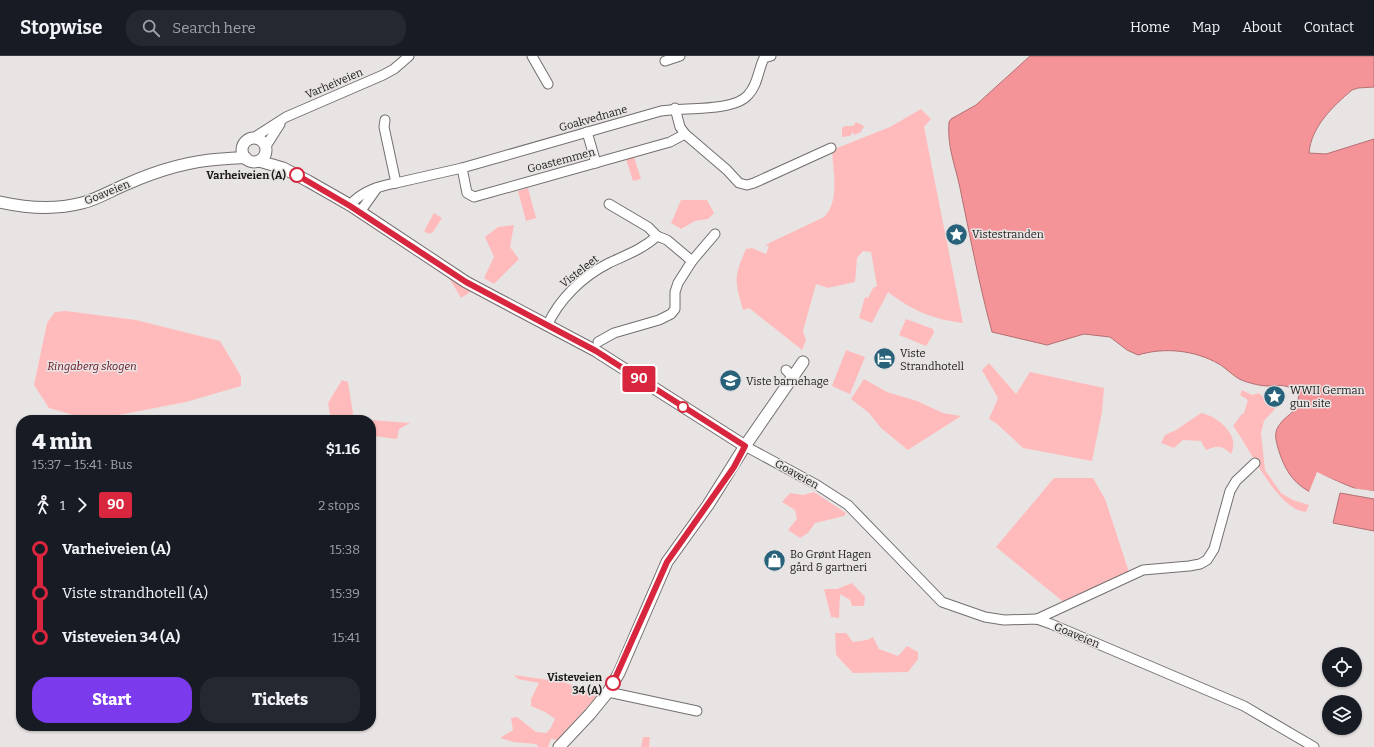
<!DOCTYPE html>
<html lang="en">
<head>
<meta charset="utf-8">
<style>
	:root { --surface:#171b24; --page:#242831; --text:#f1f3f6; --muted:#9ea1a6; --line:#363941; --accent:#7c3aed }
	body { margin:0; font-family:Bitter,serif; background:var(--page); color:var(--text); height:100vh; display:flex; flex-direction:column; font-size:15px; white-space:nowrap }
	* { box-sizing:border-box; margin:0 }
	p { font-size:13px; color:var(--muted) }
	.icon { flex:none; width:22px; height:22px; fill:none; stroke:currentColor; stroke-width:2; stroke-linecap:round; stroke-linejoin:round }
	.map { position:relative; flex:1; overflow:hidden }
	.drawer { position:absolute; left:16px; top:359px; width:360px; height:316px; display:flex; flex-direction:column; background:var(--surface); border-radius:16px; box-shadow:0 1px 3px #0004 }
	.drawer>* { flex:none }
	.badge { padding:0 8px; border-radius:3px; font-size:14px; line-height:26px }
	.fabs { position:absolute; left:1322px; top:591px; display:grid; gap:8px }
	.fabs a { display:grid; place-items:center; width:40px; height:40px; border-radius:50%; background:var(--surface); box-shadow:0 1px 3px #0004; font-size:20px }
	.map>.badge { position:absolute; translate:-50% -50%; box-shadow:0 0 0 2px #fff }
	.legs { display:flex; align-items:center; gap:6px; height:44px; padding:0 16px; font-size:13px }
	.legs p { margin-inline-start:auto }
	.summary { display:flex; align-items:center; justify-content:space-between; height:68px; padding:0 16px }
	h1 { font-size:22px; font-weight:800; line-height:30px }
	.button { display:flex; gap:8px; margin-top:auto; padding:8px 16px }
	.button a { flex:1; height:46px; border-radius:16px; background:var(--accent); color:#fff; font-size:16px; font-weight:800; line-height:46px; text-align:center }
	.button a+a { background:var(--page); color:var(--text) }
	ul { padding:0 16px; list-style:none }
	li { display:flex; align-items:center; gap:14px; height:44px; font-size:15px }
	li i { display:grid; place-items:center; width:6px; height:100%; margin:0 5px; background:currentColor }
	li i::after { content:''; width:10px; height:10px; margin:-5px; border:3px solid; border-radius:50%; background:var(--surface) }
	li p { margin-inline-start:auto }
	li:first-child i { background:linear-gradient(#0000 50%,currentColor 0) }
	li:last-child i { background:linear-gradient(currentColor 50%,#0000 0) }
	header { display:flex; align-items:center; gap:24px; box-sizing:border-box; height:56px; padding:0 20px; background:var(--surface); border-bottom:1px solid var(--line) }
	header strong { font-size:19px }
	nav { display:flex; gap:22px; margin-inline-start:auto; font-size:14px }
	.search { width:280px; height:36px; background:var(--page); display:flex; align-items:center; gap:10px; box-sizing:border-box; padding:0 14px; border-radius:16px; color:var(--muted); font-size:15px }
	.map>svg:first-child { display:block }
	.green { fill:#ffbbbc }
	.water { fill:#f59498; stroke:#b46f72 }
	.pier { fill:#e9e4e4 }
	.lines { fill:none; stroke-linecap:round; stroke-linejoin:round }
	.minor-casing { stroke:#736f6f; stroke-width:11 }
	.major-casing { stroke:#736f6f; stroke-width:13 }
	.minor { stroke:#fff; stroke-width:9 }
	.major { stroke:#fff; stroke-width:11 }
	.line-1-casing { stroke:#fff; stroke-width:9 }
	.line-1 { stroke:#d7263d; stroke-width:6 }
	.stop-1-dot { fill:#fff; stroke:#d7263d; stroke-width:2 }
	.labels { text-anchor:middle; stroke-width:3; stroke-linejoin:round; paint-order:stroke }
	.street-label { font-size:11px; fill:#1c1a1a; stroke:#e9e4e4 }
	.stop-label { font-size:11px; font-weight:bold; fill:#1c1a1a; stroke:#e9e4e4; text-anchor:end }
	.poi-label { font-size:11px; fill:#1c1a1a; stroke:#e9e4e4; text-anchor:start }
	.park-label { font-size:11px; font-style:italic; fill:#630e1d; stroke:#e9e4e4 }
</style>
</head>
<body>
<header>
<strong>Stopwise</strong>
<div class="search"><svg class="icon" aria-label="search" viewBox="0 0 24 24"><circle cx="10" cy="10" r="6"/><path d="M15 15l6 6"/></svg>Search here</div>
<nav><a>Home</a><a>Map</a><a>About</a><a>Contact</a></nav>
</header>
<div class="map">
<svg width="1374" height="691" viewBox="0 0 1374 691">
	<rect width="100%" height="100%" fill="#e9e4e4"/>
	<g class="green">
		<path d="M921,53L931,63L924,71L963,267C932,263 913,255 888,236L872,267L859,262L865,241L868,242L873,232L877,230L871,196L863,195L857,202L855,226L828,232L816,228L803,275L806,284L802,294L749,252L743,254C735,225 733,222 746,193L752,192L766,198L769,190L765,189L824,161C840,145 833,115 832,94L890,71Z"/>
		<path d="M856,66L864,70L861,76L854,79L853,76L850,80L842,81V72L845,70H853Z"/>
		<path d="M634,101L641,123L633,125L626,103Z"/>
		<path d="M528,132L536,162L526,165L518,135Z"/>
		<path d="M681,144H707L714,157L708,163L695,165L681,173L671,167Z"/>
		<path d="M434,157L442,162L433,176L429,178L424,175Z"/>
		<path d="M514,169L510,191L519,203L494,228L484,222L494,201L485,181L498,171Z"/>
		<path d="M443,212L476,232L461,242Z"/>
		<path d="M66,255L136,264L220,285L241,320V330L186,346L103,362L73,359L49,352L34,329L47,267L55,256Z"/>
		<path d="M906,263L933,273L934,277L926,290L899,279Z"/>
		<path d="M846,294L865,301L850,338L832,330Z"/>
		<path d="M989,307L1016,338L1030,316L1104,332L1102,356L1092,405L1023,392L996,367L989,363L998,342L982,314Z"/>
		<path d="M864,323L887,336L917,345L943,357L961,360L908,394L881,372L869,357L851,343Z"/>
		<path d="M342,324L348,326L354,364H331L328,347Z"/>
		<path d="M1242,334L1252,339L1259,337L1275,353L1264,365L1261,377L1265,414L1281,437L1293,444L1309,449L1306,456C1277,454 1250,392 1233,370L1241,359L1244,357L1248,344L1240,339Z"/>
		<path d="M1201,357C1218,360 1241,380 1231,398C1222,389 1217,389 1206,394L1201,385L1183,384L1174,392L1161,387L1165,379L1176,374Z"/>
		<path d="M371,364L410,367L399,373L397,383L374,380L373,395H371Z"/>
		<path d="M1054,422H1093L1105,443L1130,519L1066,548L996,491Z"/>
		<path d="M814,436L846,457L844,460L815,467L808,477L800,482L788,474L797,463L795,454L782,446L790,437L803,439Z"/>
		<path d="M852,527L865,541L864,550H852L850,544L840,538L839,562L831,561L824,533H837Z"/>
		<path d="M835,577H846L853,586L867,584L873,581L879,593L898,600L907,590L918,596V603L908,616L853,617L836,599Z"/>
		<path d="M514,619L563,626L599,638L557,684L551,683L548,691H539L536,688L513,686L500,682L513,674L511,662L517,661L536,676L546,677L550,673L555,663L545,656L531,650V643L539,627L518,623Z"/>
		<path d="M643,681H650L649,691H641Z"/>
	</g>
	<g class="water">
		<path d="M1030,0H1374V31L1358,32L1352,34C1333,50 1311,71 1309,97L1326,98L1374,83V435L1359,434L1322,419L1312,437C1292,427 1284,412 1278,392C1276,385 1274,377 1278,371C1287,356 1296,361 1299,338C1289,328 1281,329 1268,330C1262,330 1253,328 1247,326C1235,323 1229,314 1219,308C1195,294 1164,291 1138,299L1127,294L1110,281L1084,278L1047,289L992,276C979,228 970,180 960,132C955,108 947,91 949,66L951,63L976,49Z"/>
		<path d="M1340,437L1374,443V475L1333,467Z"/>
	</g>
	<path class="pier" d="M1317,416L1351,432L1374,435V437L1358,436L1323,421L1317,437L1311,439L1309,436Z"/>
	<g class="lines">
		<defs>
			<g id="minor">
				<path d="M532,0L548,28"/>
				<path d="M665,5L680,0"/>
				<path d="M675,52L680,71L685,78L727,114L739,127L747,129L754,127L831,92"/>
				<path d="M587,76L596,107"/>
				<path d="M255,81L286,61L383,19L394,13L409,0"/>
				<path d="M266,90L280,68"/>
				<path d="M462,112L467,137L474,141L670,86L685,78"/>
				<path d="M396,127L462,112L661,55C683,51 734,56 748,39C758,29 758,14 764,2L771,0"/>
				<path d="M609,148L648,171L657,180"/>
				<path d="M350,149C362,135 379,130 396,127L384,71L385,64"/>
				<path d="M360,156L377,132"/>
				<path d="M547,270C559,243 583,220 609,207C626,199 643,193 657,180L667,184L692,205L715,178"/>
				<path d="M598,286L614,277L659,264L671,258L675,253V236L678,227L692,205"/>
				<path d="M786,314L793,321"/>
				<path d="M745,390L817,429L848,449L942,546L985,561L1004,564L1037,563L1051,568L1244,650L1314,691"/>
				<path d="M1037,563L1143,514L1189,510L1200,508L1207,504L1214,493L1230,435L1236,425L1255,407"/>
				<path d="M608,636L697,655"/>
			</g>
			<g id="major">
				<circle cx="254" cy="94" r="12"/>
				<path d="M259,105L283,112L308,125L350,149L466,226L596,295L745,390"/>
				<path d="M0,146C27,152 55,154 82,147C98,143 112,134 127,128C156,115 189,105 221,103C230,103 237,101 246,102"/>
				<path d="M559,691L590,658L608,636L619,617L667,506L708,449L745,390L803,306"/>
			</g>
		</defs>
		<use href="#minor" class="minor-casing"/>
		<use href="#major" class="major-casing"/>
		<use href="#minor" class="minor"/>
		<use href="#major" class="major"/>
	</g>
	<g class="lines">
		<defs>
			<path id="line-1" d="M297,119L350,150L466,226L596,295L745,390L734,411L667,506L613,627"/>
		</defs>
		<use href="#line-1" class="line-1-casing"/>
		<use href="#line-1" class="line-1"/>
	</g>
	<defs>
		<symbol id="sight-disc" viewBox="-11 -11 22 22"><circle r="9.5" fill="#27627a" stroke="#e9e4e4"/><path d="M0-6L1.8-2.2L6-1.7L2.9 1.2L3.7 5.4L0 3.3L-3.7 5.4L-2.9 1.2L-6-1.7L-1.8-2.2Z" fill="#fff"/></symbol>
		<symbol id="hotel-disc" viewBox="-11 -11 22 22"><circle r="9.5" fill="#27627a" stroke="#e9e4e4"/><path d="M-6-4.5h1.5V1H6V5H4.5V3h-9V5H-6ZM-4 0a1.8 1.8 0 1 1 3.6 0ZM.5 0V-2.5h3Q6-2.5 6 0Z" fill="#fff"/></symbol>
		<symbol id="school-disc" viewBox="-11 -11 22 22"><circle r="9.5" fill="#27627a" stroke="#e9e4e4"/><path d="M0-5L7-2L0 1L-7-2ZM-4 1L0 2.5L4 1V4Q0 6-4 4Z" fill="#fff"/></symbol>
		<symbol id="shop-disc" viewBox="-11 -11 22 22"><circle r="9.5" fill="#27627a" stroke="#e9e4e4"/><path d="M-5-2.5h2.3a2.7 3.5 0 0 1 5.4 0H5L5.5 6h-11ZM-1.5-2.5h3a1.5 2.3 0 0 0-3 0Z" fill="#fff"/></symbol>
	</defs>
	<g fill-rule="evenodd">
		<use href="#sight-disc" x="944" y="166" width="25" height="25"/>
		<use href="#hotel-disc" x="872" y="290" width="25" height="25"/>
		<use href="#school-disc" x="718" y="312" width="25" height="25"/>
		<use href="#sight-disc" x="1262" y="328" width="25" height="25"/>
		<use href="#shop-disc" x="762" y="492" width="25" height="25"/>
	</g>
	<g class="stop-1-dot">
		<circle cx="297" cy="119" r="7"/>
		<circle cx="683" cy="351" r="5"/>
		<circle cx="613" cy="627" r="7"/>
	</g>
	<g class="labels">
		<g class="street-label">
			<text transform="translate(334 27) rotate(-23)" y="4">Varheiveien</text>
			<text transform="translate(593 62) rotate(-16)" y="4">Goakvednane</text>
			<text transform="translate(561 104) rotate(-15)" y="4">Goastemmen</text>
			<text transform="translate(107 136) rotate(-22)" y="4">Goaveien</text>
			<text transform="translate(579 215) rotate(-38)" y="4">Visteleet</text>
			<text transform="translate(797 418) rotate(29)" y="4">Goaveien</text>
			<text transform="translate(1077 579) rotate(23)" y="4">Goaveien</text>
		</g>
		<g class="stop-label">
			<text x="286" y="123">Varheiveien (A)</text>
			<text x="602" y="625">Visteveien<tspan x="602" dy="13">34 (A)</tspan></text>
		</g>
		<g class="poi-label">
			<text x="972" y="182">Vistestranden</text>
			<text x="900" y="301">Viste<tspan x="900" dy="13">Strandhotell</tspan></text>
			<text x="746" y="329">Viste barnehage</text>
			<text x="1290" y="338">WWII German<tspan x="1290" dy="13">gun site</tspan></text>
			<text x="790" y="502">Bo Grønt Hagen<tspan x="790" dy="13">gård &amp; gartneri</tspan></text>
		</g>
		<g class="park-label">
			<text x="92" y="314">Ringaberg skogen</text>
		</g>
	</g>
</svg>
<div class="fabs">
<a><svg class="icon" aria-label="locate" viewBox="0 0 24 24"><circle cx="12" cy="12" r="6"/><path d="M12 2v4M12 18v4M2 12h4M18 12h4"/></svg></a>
<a><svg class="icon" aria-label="layers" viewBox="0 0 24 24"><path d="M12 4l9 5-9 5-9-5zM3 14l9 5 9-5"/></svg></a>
</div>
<b class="badge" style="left:639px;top:323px;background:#d7263d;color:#fff">90</b>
<section class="drawer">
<div class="summary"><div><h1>4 min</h1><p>15:37 – 15:41 · Bus</p></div><b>$1.16</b></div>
<div class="legs"><svg class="icon" aria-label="walk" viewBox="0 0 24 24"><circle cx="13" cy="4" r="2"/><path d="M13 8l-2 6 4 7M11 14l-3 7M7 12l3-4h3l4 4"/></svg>1<svg class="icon" aria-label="forward" viewBox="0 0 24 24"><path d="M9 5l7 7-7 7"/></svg><b class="badge" style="background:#d7263d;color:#fff">90</b><p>2 stops</p></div>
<ul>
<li><i style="color:#d7263d"></i><b>Varheiveien (A)</b><p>15:38</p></li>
<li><i style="color:#d7263d"></i><span>Viste strandhotell (A)</span><p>15:39</p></li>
<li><i style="color:#d7263d"></i><b>Visteveien 34 (A)</b><p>15:41</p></li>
</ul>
<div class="button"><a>Start</a><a>Tickets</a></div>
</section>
</div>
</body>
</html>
